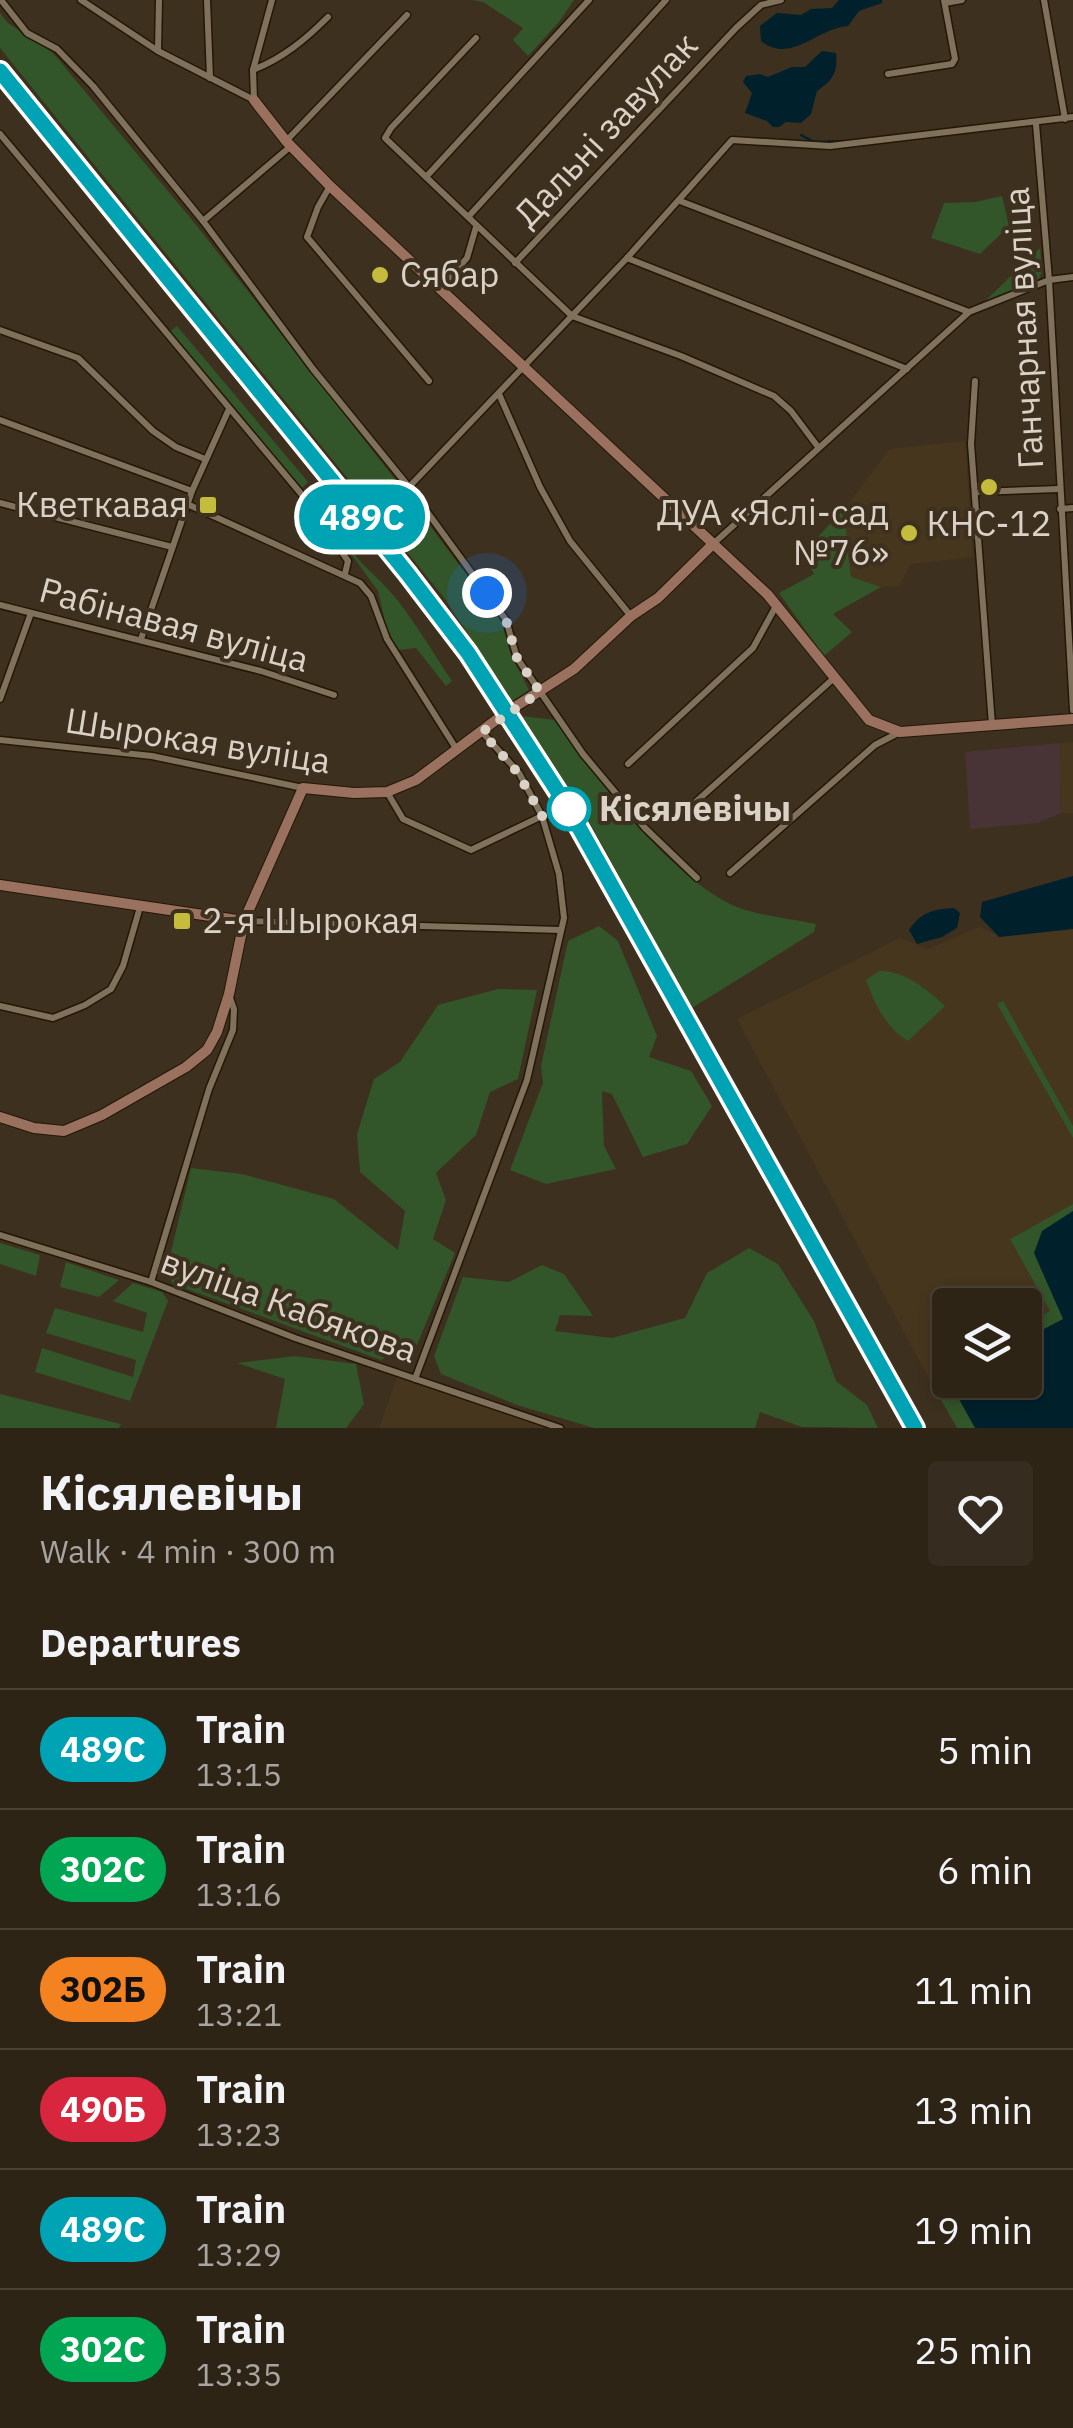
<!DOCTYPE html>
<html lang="en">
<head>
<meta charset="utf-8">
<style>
	:root { --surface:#2e2416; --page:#362c1f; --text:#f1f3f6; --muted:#a7a4a1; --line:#494135 }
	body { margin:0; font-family:"IBM Plex Sans",sans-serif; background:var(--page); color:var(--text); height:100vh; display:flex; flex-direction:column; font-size:38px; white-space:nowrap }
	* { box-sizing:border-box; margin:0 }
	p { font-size:32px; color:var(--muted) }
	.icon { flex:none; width:55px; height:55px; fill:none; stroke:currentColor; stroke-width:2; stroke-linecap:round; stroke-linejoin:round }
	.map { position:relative; height:1428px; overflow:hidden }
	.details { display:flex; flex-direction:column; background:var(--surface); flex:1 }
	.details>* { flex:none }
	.badge { padding:0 20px; border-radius:32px; font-size:35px; line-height:65px }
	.tools { position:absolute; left:932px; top:1288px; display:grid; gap:20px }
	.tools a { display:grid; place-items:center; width:110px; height:110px; border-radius:10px; background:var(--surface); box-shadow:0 5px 15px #0003,0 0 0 2px var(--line); font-size:50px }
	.you { position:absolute; width:50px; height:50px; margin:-25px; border:8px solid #fff; border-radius:50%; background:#1a73e8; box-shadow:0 0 0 15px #1a73e833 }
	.map>.badge { position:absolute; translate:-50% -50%; box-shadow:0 0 0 5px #fff }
	h2 { padding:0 40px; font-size:38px; line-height:90px }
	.round { display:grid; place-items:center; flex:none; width:105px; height:105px; border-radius:10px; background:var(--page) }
	.overview { display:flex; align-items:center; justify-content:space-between; height:170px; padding:0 40px }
	h1 { font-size:48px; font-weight:800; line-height:75px }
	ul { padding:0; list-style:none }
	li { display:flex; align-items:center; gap:30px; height:120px; padding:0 40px; border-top:2px solid var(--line) }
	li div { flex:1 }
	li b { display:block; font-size:38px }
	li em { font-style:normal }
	li .badge { min-width:110px; font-weight:700; text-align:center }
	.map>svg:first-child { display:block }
	.commercial { fill:#483337 }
	.built { fill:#47361e }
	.green { fill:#32552a }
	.water { fill:#00212b }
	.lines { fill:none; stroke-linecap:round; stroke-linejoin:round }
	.stream { stroke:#00212b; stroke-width:2.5 }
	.street-casing { stroke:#241706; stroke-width:9 }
	.secondary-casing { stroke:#241706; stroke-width:12 }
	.street { stroke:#80715d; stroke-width:6 }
	.secondary { stroke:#99715e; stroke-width:10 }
	.rail-casing { stroke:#9d9285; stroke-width:6 }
	.rail { stroke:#3d301e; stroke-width:2.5; stroke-dasharray:8; stroke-linecap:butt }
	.line-casing { stroke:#fff; stroke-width:22 }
	.line { stroke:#00a3b4; stroke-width:15 }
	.walk { stroke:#dad1c7; stroke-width:10; stroke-dasharray:0 18 }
	.poi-dot { fill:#c5bc3d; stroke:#3d301e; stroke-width:4 }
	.stop-dot { fill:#fff; stroke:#00a3b4; stroke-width:5 }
	.labels { text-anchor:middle; stroke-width:8; stroke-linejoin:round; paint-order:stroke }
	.street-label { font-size:35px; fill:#dad1c7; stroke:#3d301e }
	.poi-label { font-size:35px; fill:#dad1c7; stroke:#3d301e; text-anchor:start }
	.stop-label { font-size:35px; font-weight:bold; fill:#dad1c7; stroke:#3d301e; text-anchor:start }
</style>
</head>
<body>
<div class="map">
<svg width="1073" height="1428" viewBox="0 0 1073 1428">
	<rect width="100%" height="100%" fill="#3d301e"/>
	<path class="commercial" d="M1060,743L1061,813L1038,823L970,829L965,752Z"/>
	<g class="built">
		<path d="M965,441L973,557L911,564L899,586L881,587L851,577L844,509L890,449Z"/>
		<path d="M1073,742V813H1061L1060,743Z"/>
		<path d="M979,927L999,936L1073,929V1204L1010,1239L1051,1311L1025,1326V1305H950V1367L929,1379L737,1019L900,938L928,949Z"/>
		<path d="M397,1377L548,1428H379Z"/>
	</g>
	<g class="green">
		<path d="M472,0H574L559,22L528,56L513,40L523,28L483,2Z"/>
		<path d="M0,13L8,23L53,53L197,226L401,487L502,622L510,653L529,690L512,701L445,599L0,48Z"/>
		<path d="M1002,196L1009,226L980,254L931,238L944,203L975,202Z"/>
		<path d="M1040,248L1042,272L1039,279L983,303Z"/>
		<path d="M177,326L308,482L302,488L169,332Z"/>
		<path d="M328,505L344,524C342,551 371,570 387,588C412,615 431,651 452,681L446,686L416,648L399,650L387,631L378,591L319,510Z"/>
		<path d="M844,509L851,577L881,587L833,614L852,632L824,656L779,593L814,574L807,562L795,561Z"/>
		<path d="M522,716L555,720C596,779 667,873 732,905C756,916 790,918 816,924L814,932L692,1008L581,807Z"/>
		<path d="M599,926L618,941L657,1036L649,1057L691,1071L712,1106L687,1144L643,1157L612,1094L602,1091L604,1146L616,1169L546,1184L510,1170L543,1083L541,1066L568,941Z"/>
		<path d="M879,971C904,970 927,989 945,1006L908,1041C885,1027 875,1004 866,980Z"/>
		<path d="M498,989L537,990L518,1079L490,1092L476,1135L436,1173L446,1200L433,1239L455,1253L417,1345L404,1347L381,1360L173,1284L166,1273L191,1168L242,1174L334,1199L398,1250L405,1211L360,1172L357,1134L374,1079L400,1062L438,1005Z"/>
		<path d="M1003,1001L1073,1126V1138L997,1004Z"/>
		<path d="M1073,1204V1428H957L929,1379L950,1367V1380H1025V1326L1050,1311L1010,1239Z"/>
		<path d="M0,1243L40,1255L36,1276L0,1264Z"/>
		<path d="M749,1248L778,1264L814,1321L836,1381L867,1405L878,1428L802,1427L760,1412L755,1428H594L517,1405L441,1374L434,1356L463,1277L509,1282L542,1265L564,1274L593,1316L560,1315L555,1331L612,1338L685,1318L707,1273Z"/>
		<path d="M66,1262L119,1280L99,1297L60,1287Z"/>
		<path d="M133,1283L162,1292L168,1301L130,1401L35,1372L42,1348L133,1377L136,1360L46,1333L55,1308L143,1332L147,1313L113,1301Z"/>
		<path d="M295,1356L356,1364L364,1404L346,1428H276L285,1379L237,1363Z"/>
		<path d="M0,1394L121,1424L119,1428H0Z"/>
	</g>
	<g class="water">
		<path d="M839,0H882V3L859,11L848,26C817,28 790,65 761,41L760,26L777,13L801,15L811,9L832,8Z"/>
		<path d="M822,51L836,53C838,73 833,80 817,91L811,114L801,123L786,122L779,127H773L767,121L745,113L752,93L743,82L746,76L760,74L768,77L792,67H805Z"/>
		<path d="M1073,876V929L999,937L980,917L982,902Z"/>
		<path d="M954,908L960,913L957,928L942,937L917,944L909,930C920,913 933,909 954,908Z"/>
		<path d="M1073,1211V1428H975L954,1390L953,1380H1025V1339L1063,1319L1034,1253L1042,1231Z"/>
	</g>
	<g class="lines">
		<path class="stream" d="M801,135L814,142L847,141"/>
		<defs>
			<g id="street">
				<path d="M1,0L27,33L57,49L93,86L203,221L313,369L409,487L506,620L517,658L583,754L645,828L697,878"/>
				<path d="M81,0L158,51L254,100L253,70L272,0"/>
				<path d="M207,0L210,78"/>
				<path d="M1044,0L1065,119"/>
				<path d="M945,3L962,0"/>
				<path d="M476,38L391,128L385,138L572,316L681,356L774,396L791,411L818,447"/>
				<path d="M158,50L159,0"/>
				<path d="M253,70C283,58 305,40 328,17"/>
				<path d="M888,74L952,64L955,59L944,0"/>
				<path d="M1036,124L1049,280L1073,710"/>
				<path d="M0,134L303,496L348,561L345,574"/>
				<path d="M287,140L407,15"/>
				<path d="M426,177L589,0"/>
				<path d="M330,186L318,207L307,237L429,381"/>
				<path d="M680,201L969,312"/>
				<path d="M469,216L666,0"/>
				<path d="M203,221L291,146"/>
				<path d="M627,258L907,369"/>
				<path d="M515,263L736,28L761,5L781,0"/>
				<path d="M440,288L467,258L476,227"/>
				<path d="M0,330L78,358L153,431L176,447L205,459"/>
				<path d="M975,381L971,444L992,725"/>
				<path d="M499,394L540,487L570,541L630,615"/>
				<path d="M0,420L192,491"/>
				<path d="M409,487L627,258L732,140L830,146L1073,117"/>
				<path d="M975,492L1059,489"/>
				<path d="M0,503L172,547"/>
				<path d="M187,504L360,583L371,596L387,639L457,750"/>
				<path d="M1060,509L1073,508"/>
				<path d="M713,544L969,312L1049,280L1073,277"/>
				<path d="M0,605L261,671L334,695"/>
				<path d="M141,639L192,491L229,409"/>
				<path d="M0,699L31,613"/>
				<path d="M0,740L152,756L303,788"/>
				<path d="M628,764L753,648L776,606"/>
				<path d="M387,792L403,819L471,850L542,816"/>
				<path d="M680,816L833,679"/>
				<path d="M730,873L875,745L898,733"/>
				<path d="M245,921L561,930"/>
				<path d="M0,1006L53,1018L85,1005L111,989L123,966L140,907"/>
				<path d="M0,1235L151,1282L295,1338L560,1428"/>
				<path d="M151,1282L209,1089L233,1030L234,1009L229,995"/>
				<path d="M415,1379L527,1080L564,918L559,874L542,816L519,773L482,732"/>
			</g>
			<g id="secondary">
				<path d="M254,100L286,141L330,186L768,595L869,720L900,732L1073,719"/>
				<path d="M0,885L244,921"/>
				<path d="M0,1117L34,1128L64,1131L102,1115L186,1067L207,1050L217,1032L229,994L244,921L303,788L354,793L387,792L416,780L504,714L574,669L631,616L658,598L713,544"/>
			</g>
		</defs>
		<use href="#street" class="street-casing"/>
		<use href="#secondary" class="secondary-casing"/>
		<use href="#street" class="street"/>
		<use href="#secondary" class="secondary"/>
		<defs>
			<path id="rail" d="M0,64L450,619L512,708L572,803L921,1428"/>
		</defs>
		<use href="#rail" class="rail-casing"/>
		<use href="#rail" class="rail"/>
	</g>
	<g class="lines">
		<defs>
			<path id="line" d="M0,71L407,573L468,653L567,806L915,1428"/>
		</defs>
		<use href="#line" class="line-casing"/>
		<use href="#line" class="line"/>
		<path class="walk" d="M487,593L506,620L517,658L540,692L482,732L518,773L542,816L569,809"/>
	</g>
	<g class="poi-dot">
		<circle cx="380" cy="275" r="10"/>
		<circle cx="989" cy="487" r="10"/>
		<rect x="198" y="495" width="20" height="20" rx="5"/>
		<circle cx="909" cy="533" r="10"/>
		<rect x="172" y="911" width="20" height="20" rx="5"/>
	</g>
	<circle class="stop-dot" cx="569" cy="809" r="20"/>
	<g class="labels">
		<g class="street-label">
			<text transform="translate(606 130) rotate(-47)" y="12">Дальні завулак</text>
			<text transform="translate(1024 328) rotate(-93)" y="12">Ганчарная вуліца</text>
			<text transform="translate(174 625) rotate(15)" y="12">Рабінавая вуліца</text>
			<text transform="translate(198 741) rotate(9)" y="12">Шырокая вуліца</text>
			<text transform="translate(289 1306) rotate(20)" y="12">вуліца Кабякова</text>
		</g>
		<g class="poi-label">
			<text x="400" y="287">Сябар</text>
			<text x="188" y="517" text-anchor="end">Кветкавая</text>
			<text x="889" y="525" text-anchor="end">ДУА «Яслі-сад<tspan x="889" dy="40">№76»</tspan></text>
			<text x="989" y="536" text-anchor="middle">КНС-12</text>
			<text x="202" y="933">2-я Шырокая</text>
		</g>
		<g class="stop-label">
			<text x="599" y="821">Кісялевічы</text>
		</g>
	</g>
</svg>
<div class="tools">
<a><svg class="icon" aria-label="layers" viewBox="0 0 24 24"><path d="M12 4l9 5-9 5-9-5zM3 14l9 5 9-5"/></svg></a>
</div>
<div class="you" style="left:487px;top:593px"></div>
<b class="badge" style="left:362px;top:517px;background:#00a3b4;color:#fff">489С</b>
</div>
<section class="details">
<div class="overview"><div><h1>Кісялевічы</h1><p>Walk · 4 min · 300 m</p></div><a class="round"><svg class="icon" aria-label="heart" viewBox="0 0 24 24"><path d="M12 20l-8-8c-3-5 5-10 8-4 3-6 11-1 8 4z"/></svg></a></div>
<h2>Departures</h2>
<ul>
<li><span class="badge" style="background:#00a3b4;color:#fff">489С</span><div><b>Train</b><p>13:15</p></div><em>5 min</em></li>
<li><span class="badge" style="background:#00a651;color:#fff">302С</span><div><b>Train</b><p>13:16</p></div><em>6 min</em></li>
<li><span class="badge" style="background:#f58220;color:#111">302Б</span><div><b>Train</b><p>13:21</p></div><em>11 min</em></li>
<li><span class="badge" style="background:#d7263d;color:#fff">490Б</span><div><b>Train</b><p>13:23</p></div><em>13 min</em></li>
<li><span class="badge" style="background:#00a3b4;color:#fff">489С</span><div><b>Train</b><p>13:29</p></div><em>19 min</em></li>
<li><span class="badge" style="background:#00a651;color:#fff">302С</span><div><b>Train</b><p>13:35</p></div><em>25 min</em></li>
</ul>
</section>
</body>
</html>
